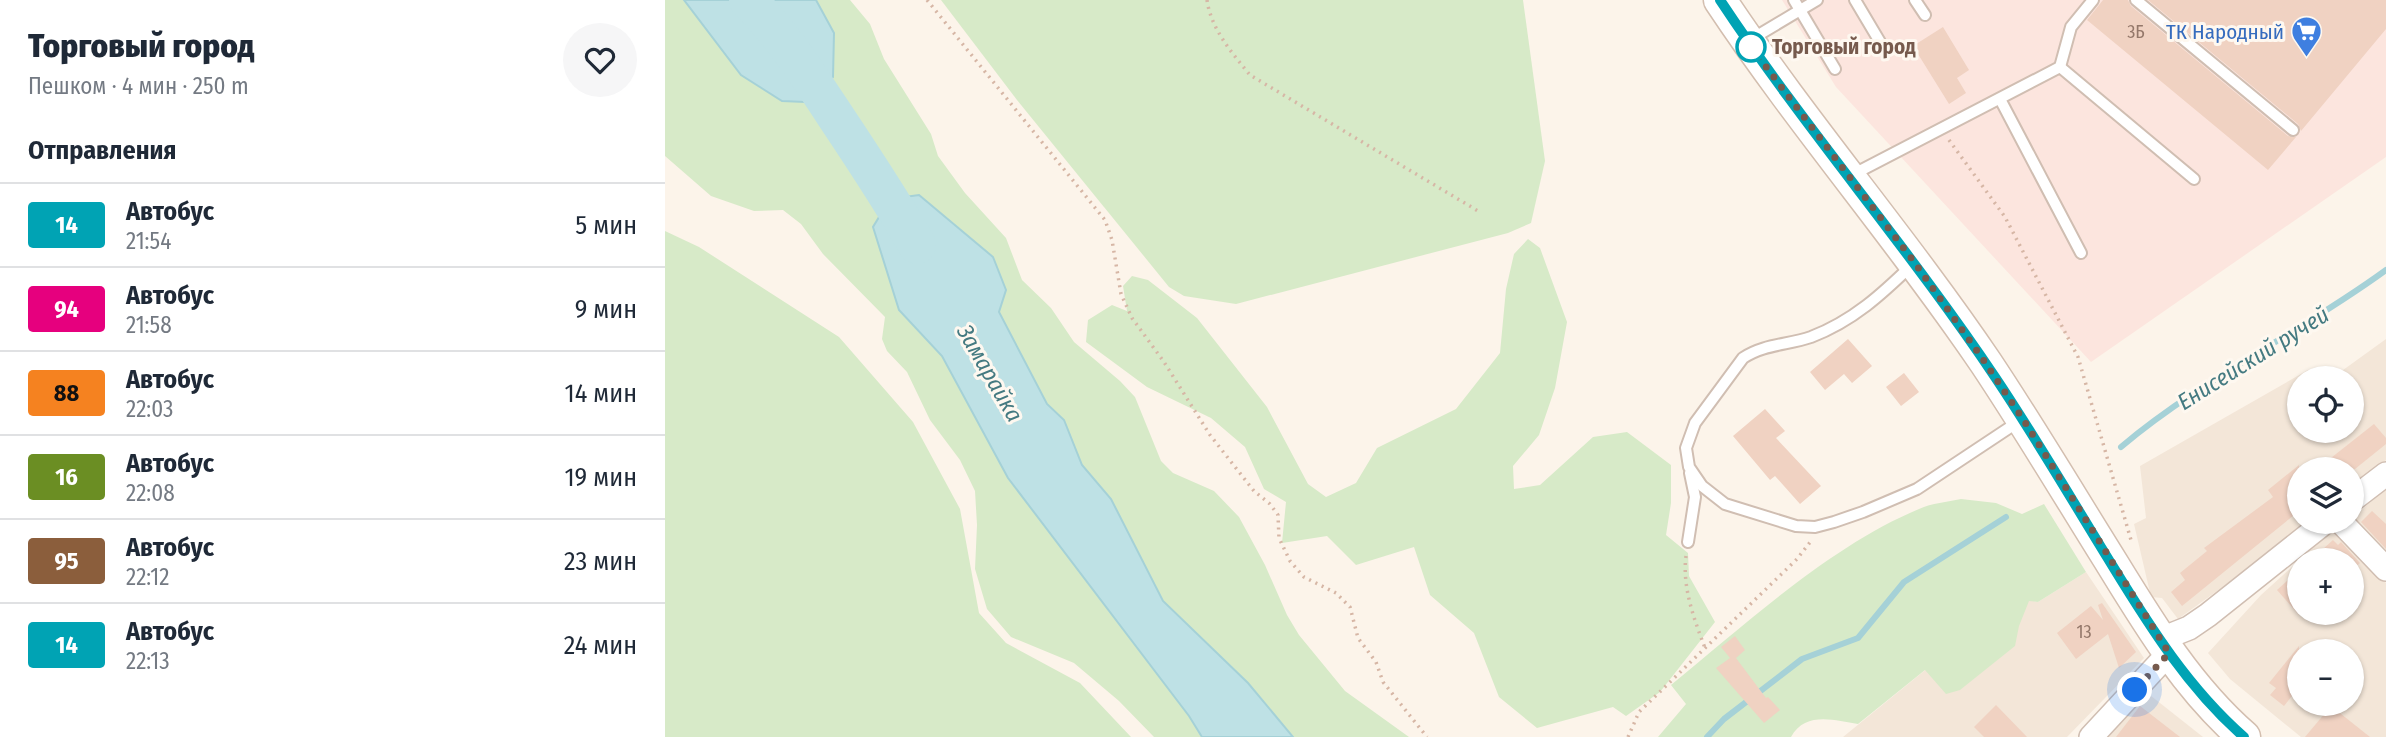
<!DOCTYPE html>
<html lang="ru">
<head>
<meta charset="utf-8">
<style>
	:root { --surface:#fff; --page:#f6f6f7; --text:#1f2937; --muted:#747a83; --line:#e0e1e3 }
	body { margin:0; font-family:"Fira Sans Condensed",sans-serif; background:var(--page); color:var(--text); height:100vh; display:flex; flex-direction:column; font-size:26px; white-space:nowrap }
	* { box-sizing:border-box; margin:0 }
	p { font-size:23px; color:var(--muted) }
	.icon { flex:none; width:38px; height:38px; fill:none; stroke:currentColor; stroke-width:2; stroke-linecap:round; stroke-linejoin:round }
	.map { position:relative; flex:1; overflow:hidden }
	.drawer { display:flex; flex-direction:column; background:var(--surface); width:665px }
	.drawer>* { flex:none }
	.badge { padding:0 14px; border-radius:5px; font-size:24px; line-height:46px }
	.buttons { position:absolute; left:1622px; top:366px; display:grid; gap:14px }
	.buttons a { display:grid; place-items:center; width:77px; height:77px; border-radius:50%; background:var(--surface); box-shadow:0 2px 5px #0004; font-size:35px }
	.you { position:absolute; width:35px; height:35px; margin:-18px; border:5px solid #fff; border-radius:50%; background:#1a73e8; box-shadow:0 0 0 10px #1a73e833 }
	.map>.badge { position:absolute; translate:-50% -50%; box-shadow:0 0 0 4px #fff }
	h2 { padding:0 28px; font-size:26px; line-height:63px }
	.round { display:grid; place-items:center; flex:none; width:74px; height:74px; border-radius:37px; background:var(--page) }
	.summary { display:flex; align-items:center; justify-content:space-between; height:119px; padding:0 28px }
	h1 { font-size:33px; font-weight:800; line-height:52px }
	ul { padding:0; list-style:none }
	li { display:flex; align-items:center; gap:21px; height:84px; padding:0 28px; border-top:2px solid var(--line) }
	li div { flex:1 }
	li b { display:block; font-size:26px }
	li em { font-style:normal }
	li .badge { min-width:77px; font-weight:700; text-align:center }
	main { display:flex; flex:1; min-height:0 }
	.map>svg:first-child { display:block }
	.residential { fill:#f3e6d8; fill-rule:evenodd }
	.commercial { fill:#fce5de }
	.green { fill:#d7eac8 }
	.water { fill:#bee1e5; stroke:#a5d1d7; stroke-width:2 }
	.lines { fill:none; stroke-linecap:round; stroke-linejoin:round }
	.stream { stroke:#a5d1d7; stroke-width:6 }
	.river { stroke:#bee1e5; stroke-width:38 }
	.building { fill:#f0d2c2 }
	.lane-casing { stroke:#d0beb2; stroke-width:14 }
	.street-casing { stroke:#d0beb2; stroke-width:26 }
	.secondary-casing { stroke:#d3beaf; stroke-width:35 }
	.path { stroke:#d6b6a5; stroke-width:3.5; stroke-dasharray:2 5; stroke-linecap:butt }
	.lane { stroke:#fff; stroke-width:10 }
	.street { stroke:#fff; stroke-width:23 }
	.secondary { stroke:#fff; stroke-width:32 }
	.line-casing { stroke:#fff; stroke-width:16 }
	.line { stroke:#00a3b4; stroke-width:10 }
	.walk { stroke:#765a4d; stroke-width:7; stroke-dasharray:0 12.6 }
	.stop-dot { fill:#fff; stroke:#00a3b4; stroke-width:3.5 }
	.labels { text-anchor:middle; stroke-width:6; stroke-linejoin:round; paint-order:stroke }
	.number-label { font-size:18px; fill:#94786a }
	.shop-label { font-size:21px; fill:#366cbe; stroke:#fef8f0; text-anchor:end }
	.stop-label { font-size:21px; font-weight:bold; fill:#765a4d; stroke:#fef8f0; text-anchor:start }
	.water-label { font-size:23px; font-style:italic; fill:#447a81; stroke:#fef8f0 }
</style>
</head>
<body>
<main>
<section class="drawer">
<div class="summary"><div><h1>Торговый город</h1><p>Пешком · 4 мин · 250 m</p></div><a class="round"><svg class="icon" aria-label="heart" viewBox="0 0 24 24"><path d="M12 20l-8-8c-3-5 5-10 8-4 3-6 11-1 8 4z"/></svg></a></div>
<h2>Отправления</h2>
<ul>
<li><span class="badge" style="background:#00a3b4;color:#fff">14</span><div><b>Автобус</b><p>21:54</p></div><em>5 мин</em></li>
<li><span class="badge" style="background:#e6007e;color:#fff">94</span><div><b>Автобус</b><p>21:58</p></div><em>9 мин</em></li>
<li><span class="badge" style="background:#f58220;color:#111">88</span><div><b>Автобус</b><p>22:03</p></div><em>14 мин</em></li>
<li><span class="badge" style="background:#6b8e23;color:#fff">16</span><div><b>Автобус</b><p>22:08</p></div><em>19 мин</em></li>
<li><span class="badge" style="background:#8b5e3c;color:#fff">95</span><div><b>Автобус</b><p>22:12</p></div><em>23 мин</em></li>
<li><span class="badge" style="background:#00a3b4;color:#fff">14</span><div><b>Автобус</b><p>22:13</p></div><em>24 мин</em></li>
</ul>
</section>
<div class="map">
<svg width="1721" height="737" viewBox="0 0 1721 737">
	<rect width="100%" height="100%" fill="#fcf4ea"/>
	<g class="residential">
		<path d="M1721,339V460L1687,489V469H1634V522H1648L1513,619L1497,598L1486,597L1469,524L1481,518L1475,466L1643,370L1651,378H1634V430H1687V378H1667Z"/>
		<path d="M1721,489V559L1687,518Z"/>
		<path d="M1669,529L1721,583V737H1636L1565,679L1543,653L1596,595ZM1634,560H1687V612H1634ZM1634,651H1687V704H1634Z"/>
		<path d="M1421,572L1479,658L1402,737H1178L1350,597L1373,602Z"/>
		<path d="M1481,692L1538,737H1442Z"/>
	</g>
	<path class="commercial" d="M1117,0H1721V157L1426,362L1171,87Z"/>
	<g class="green">
		<path d="M0,0H19L76,75L169,33L151,0H185L205,24L219,59L266,134L273,156L300,193L341,238L357,280L386,308L409,342L455,381L470,397L496,461L508,473L549,491L574,517L600,565L622,615L634,635L680,691L744,737H628L583,683L498,601L446,499L417,465L399,420L382,404L334,312L341,290L328,257L254,195L208,227L234,310L277,356L343,478L524,716L537,737H489L454,701L409,663L346,637L322,609L310,569L312,525L310,491L295,460L265,420L242,372L222,351L217,339L220,317L158,254L136,224L118,210L89,211L46,196L0,156Z"/>
		<path d="M276,0H858L880,161L866,223L843,233L571,304L519,296L504,287L352,100Z"/>
		<path d="M0,231L34,247L174,337L248,422L295,509L314,613L341,643L415,683L466,737H0Z"/>
		<path d="M863,239L875,248L902,322L890,388L874,435L848,466L849,489L875,485L928,437L962,432L1006,465V503L1001,535L1023,553L1024,576L1050,622L995,692L961,716L948,707L872,728L834,697L809,633L765,595L749,547L691,565L662,536L617,543L621,502L599,489L580,447L546,418L482,387L421,342L423,320L447,305L462,311L458,286L467,276L483,280L532,318L602,407L643,484L661,497L691,483L712,448L791,409L835,353L841,289L849,254Z"/>
		<path d="M1296,499L1331,503L1357,514L1379,504L1421,572L1373,602L1364,601L1354,626L1350,646L1295,690L1281,694L1260,670L1193,724C1169,720 1140,711 1126,737H993L1021,704L1006,685C1081,624 1165,546 1254,509C1267,503 1282,502 1296,499Z"/>
	</g>
	<g class="water">
		<path d="M19,0H151L169,33L168,77L140,102L117,101L76,75Z"/>
		<path d="M254,195L328,257L341,290L334,312L382,404L399,420L417,465L446,499L498,601L583,683L628,737H537L524,716L343,478L277,356L234,310L208,227L225,199Z"/>
	</g>
	<g class="lines">
		<g class="stream">
			<path d="M1456,447C1538,378 1635,333 1721,270"/>
			<path d="M1042,737L1059,719L1137,659L1193,638L1239,582L1341,517"/>
		</g>
		<path class="river" d="M83,0C117,34 144,76 171,117C199,159 227,201 252,245"/>
	</g>
	<g class="building">
		<path d="M1438,0H1463L1466,6L1623,136L1631,137L1603,170L1422,20Z"/>
		<path d="M1483,0H1721V29L1636,131L1633,124Z"/>
		<path d="M1278,27L1304,70L1292,78L1301,93L1284,104L1248,46Z"/>
		<path d="M1183,339L1207,366L1187,383L1179,374L1160,390L1145,372Z"/>
		<path d="M1239,373L1254,392L1236,406L1221,387Z"/>
		<path d="M1100,409L1120,431L1111,438L1156,486L1135,504L1110,476L1105,480L1068,436Z"/>
		<path d="M1709,424L1721,438V444L1690,469H1652Z"/>
		<path d="M1634,465V511L1517,606L1506,592L1520,580L1515,573L1542,551L1539,548L1608,497L1603,490Z"/>
		<path d="M1707,511L1721,524V549L1696,522Z"/>
		<path d="M1668,540L1673,545L1676,542L1695,563L1687,570V560H1646Z"/>
		<path d="M1634,570V615L1612,590Z"/>
		<path d="M1437,603L1471,652L1454,668L1443,634L1411,659L1392,633L1426,606L1438,620L1433,605Z"/>
		<path d="M1070,636L1080,650L1071,658L1101,698L1103,697L1115,710L1099,723L1051,668L1065,658L1056,647Z"/>
		<path d="M1634,646V687L1619,706L1605,695L1611,688L1604,683Z"/>
		<path d="M1331,705L1362,737H1319L1309,727Z"/>
		<path d="M1475,706L1515,737H1451Z"/>
		<path d="M1666,706L1705,737H1640Z"/>
	</g>
	<g class="lines">
		<defs>
			<g id="lane">
				<path d="M1129,0L1170,69"/>
				<path d="M1190,0L1215,42"/>
				<path d="M1250,0L1260,15"/>
				<path d="M1471,0L1628,130"/>
				<path d="M1085,40L1152,0"/>
				<path d="M1395,67L1529,179"/>
				<path d="M1335,99L1416,253"/>
				<path d="M1185,176L1395,67L1406,27L1428,0"/>
				<path d="M1248,264C1217,294 1188,321 1146,337C1123,345 1099,344 1078,358L1030,423L1021,448L1024,467L1037,486L1060,504L1131,526L1150,527L1169,522L1198,512L1252,489L1356,420"/>
				<path d="M1023,542L1030,497L1025,473"/>
			</g>
			<g id="street">
				<path d="M1687,500L1721,474"/>
				<path d="M1676,522L1721,569"/>
				<path d="M1494,640L1524,628L1543,615L1660,522"/>
				<path d="M1426,737L1504,653"/>
			</g>
			<path id="secondary" d="M1055,0C1138,125 1237,239 1321,363C1365,429 1406,498 1448,565C1486,627 1524,689 1579,737"/>
		</defs>
		<use href="#lane" class="lane-casing"/>
		<use href="#street" class="street-casing"/>
		<use href="#secondary" class="secondary-casing"/>
		<g class="path">
			<path d="M262,0L440,220L447,240L456,294L467,318L499,362L545,435L589,491L605,504L613,515L614,538L625,561L639,577L671,593L685,607L693,638L711,662L718,682L762,737"/>
			<path d="M542,0C546,29 567,53 585,75L813,211"/>
			<path d="M1284,140L1340,217L1413,357L1466,540"/>
			<path d="M1021,556C1017,587 1029,619 1040,648"/>
			<path d="M963,737L974,712L1132,559L1146,541"/>
		</g>
		<use href="#lane" class="lane"/>
		<use href="#street" class="street"/>
		<use href="#secondary" class="secondary"/>
	</g>
	<g class="lines">
		<defs>
			<path id="line" d="M1055,0C1141,130 1243,247 1330,377C1371,438 1408,502 1447,565C1485,627 1524,689 1579,737"/>
		</defs>
		<use href="#line" class="line-casing"/>
		<use href="#line" class="line"/>
		<path class="walk" d="M1086,47L1250,263L1317,358L1358,419L1504,653L1470,690"/>
	</g>
	<defs>
		<symbol id="supermarket-pin" viewBox="-11 -11 22 30"><path d="M0 17L-7.5 6A9.5 9.5 0 1 1 7.5 6Z" fill="#3f7fe0" stroke="#fef8f0"/><path d="M-6-5.5h2.5l.6 2H6L4.5 2H-2.5L-4.4-4H-6ZM-1.5 3.2a1.3 1.3 0 1 0 .1 0ZM3 3.2a1.3 1.3 0 1 0 .1 0Z" fill="#fff"/></symbol>
	</defs>
	<g fill-rule="evenodd">
		<use href="#supermarket-pin" x="1624" y="14" width="35" height="47"/>
	</g>
	<circle class="stop-dot" cx="1086" cy="47" r="14"/>
	<g class="labels">
		<g class="number-label">
			<text x="1471" y="38">3Б</text>
			<text x="1419" y="638">13</text>
		</g>
		<g class="shop-label">
			<text x="1619" y="39">ТК Народный</text>
		</g>
		<g class="stop-label">
			<text x="1107" y="54">Торговый город</text>
		</g>
		<g class="water-label">
			<text transform="translate(1588 358) rotate(-32)" y="8">Енисейский ручей</text>
			<text transform="translate(325 373) rotate(60)" y="8">Замарайка</text>
		</g>
	</g>
</svg>
<div class="buttons">
<a><svg class="icon" aria-label="locate" viewBox="0 0 24 24"><circle cx="12" cy="12" r="6"/><path d="M12 2v4M12 18v4M2 12h4M18 12h4"/></svg></a>
<a><svg class="icon" aria-label="layers" viewBox="0 0 24 24"><path d="M12 4l9 5-9 5-9-5zM3 14l9 5 9-5"/></svg></a>
<a>+</a>
<a>−</a>
</div>
<div class="you" style="left:1470px;top:690px"></div>
</div>
</main>
</body>
</html>
